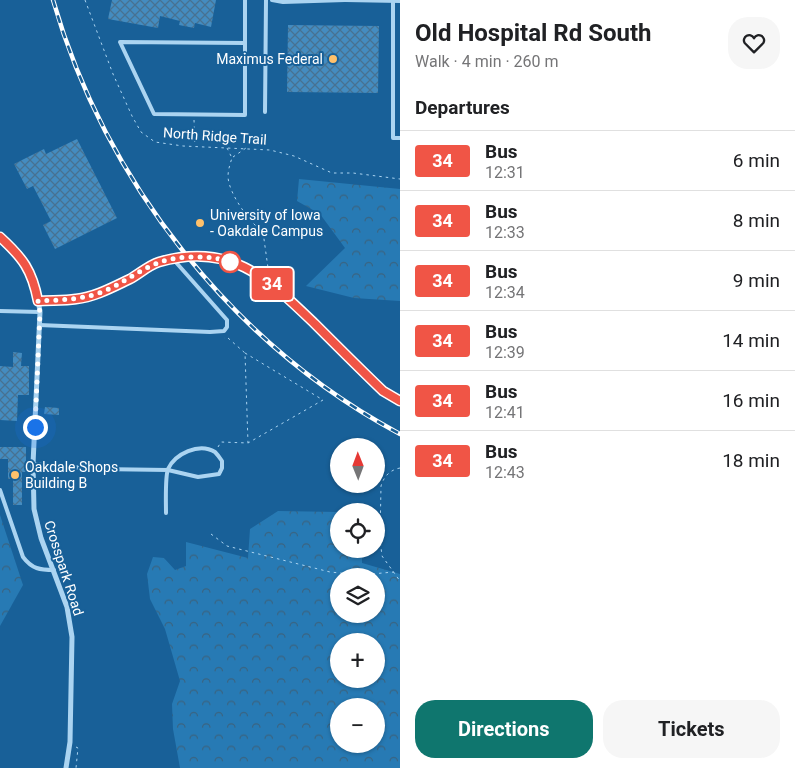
<!DOCTYPE html>
<html lang="en">
<head>
<meta charset="utf-8">
<style>
	:root { --surface:#fff; --page:#f6f6f6; --text:#202124; --muted:#757577; --line:#e0e0e0; --accent:#0f766e }
	body { margin:0; font-family:Roboto,sans-serif; background:var(--page); color:var(--text); height:100vh; display:flex; flex-direction:column; font-size:19px; white-space:nowrap }
	* { box-sizing:border-box; margin:0 }
	p { font-size:16px; color:var(--muted) }
	.icon { flex:none; width:28px; height:28px; fill:none; stroke:currentColor; stroke-width:2; stroke-linecap:round; stroke-linejoin:round }
	.map { position:relative; flex:1; overflow:hidden }
	.sheet { display:flex; flex-direction:column; background:var(--surface); width:395px }
	.sheet>* { flex:none }
	.badge { padding:0 10px; border-radius:4px; font-size:18px; line-height:32px }
	.needle { width:32px; rotate:359deg }
	.tools { position:absolute; left:330px; top:438px; display:grid; gap:10px }
	.tools a { display:grid; place-items:center; width:55px; height:55px; border-radius:50%; background:var(--surface); box-shadow:0 1px 4px #0004; font-size:25px }
	.you { position:absolute; width:25px; height:25px; margin:-12px; border:4px solid #fff; border-radius:50%; background:#1a73e8; box-shadow:0 0 0 8px #1a73e833 }
	.map>.badge { position:absolute; translate:-50% -50%; box-shadow:0 0 0 2px #fff }
	h2 { padding:0 15px; font-size:19px; line-height:45px }
	.round { display:grid; place-items:center; flex:none; width:52px; height:52px; border-radius:20px; background:var(--page) }
	.head { display:flex; align-items:center; justify-content:space-between; height:85px; padding:0 15px }
	h1 { font-size:24px; font-weight:700; line-height:38px }
	.action { display:flex; gap:10px; margin-top:auto; padding:10px 15px }
	.action a { flex:1; height:58px; border-radius:20px; background:var(--accent); color:#fff; font-size:20px; font-weight:700; line-height:58px; text-align:center }
	.action a+a { background:var(--page); color:var(--text) }
	ul { padding:0; list-style:none }
	li { display:flex; align-items:center; gap:15px; height:60px; padding:0 15px; border-top:1px solid var(--line) }
	li div { flex:1 }
	li b { display:block; font-size:19px }
	li em { font-style:normal }
	li .badge { min-width:55px; font-weight:700; text-align:center }
	main { display:flex; flex:1; min-height:0 }
	.map>svg:first-child { display:block }
	.forest { fill:url(#forest-crowns); fill-rule:evenodd }
	.building { fill:url(#building-cross-hatch) }
	.lines { fill:none; stroke-linecap:round; stroke-linejoin:round }
	.path { stroke:#abd4f1; stroke-width:1; stroke-dasharray:2.5 4; stroke-linecap:butt }
	.service { stroke:#abd4f1; stroke-width:4 }
	.minor { stroke:#abd4f1; stroke-width:5 }
	.rail-casing { stroke:#fff; stroke-width:4.5 }
	.rail { stroke:#186098; stroke-width:2.5; stroke-dasharray:8; stroke-linecap:butt }
	.line-casing { stroke:#fff; stroke-width:11 }
	.line { stroke:#f05546; stroke-width:8 }
	.walk { stroke:#fff; stroke-width:5; stroke-dasharray:0 9 }
	.poi-dot { fill:#ffc16b; stroke:#186098; stroke-width:2 }
	.stop-dot { fill:#fff; stroke:#f05546; stroke-width:2.5 }
	.labels { text-anchor:middle; stroke-width:4; stroke-linejoin:round; paint-order:stroke }
	.poi-label { font-size:14px; fill:#fff; stroke:#186098; text-anchor:start }
	.street-label { font-size:14px; fill:#fff; stroke:#186098 }
</style>
</head>
<body>
<main>
<div class="map">
<svg width="400" height="768" viewBox="0 0 400 768">
	<defs>
		<pattern id="forest-crowns" width="20" height="18" patternUnits="userSpaceOnUse" patternTransform="scale(1.25)"><rect width="20" height="18" fill="#277ab4"/><path d="M2 6a3 3 0 1 1 6 0M12 15a3 3 0 1 1 6 0" fill="none" stroke="#3a6380"/></pattern>
		<pattern id="building-cross-hatch" width="8" height="8" patternUnits="userSpaceOnUse" patternTransform="scale(1.25)"><rect width="8" height="8" fill="#448cc0"/><path d="M0 0l8 8M0 8l8-8" fill="none" stroke="#477292"/></pattern>
	</defs>
	<rect width="100%" height="100%" fill="#186098"/>
	<g class="forest">
		<path d="M299,179L400,189V301L354,298L306,286L345,248L320,214L297,201Z"/>
		<path d="M278,511L339,512V549H362V563L400,574V768H180L173,729L172,704L180,681L165,629L150,599L147,574L153,557L164,558L175,570L186,566V542L248,558L250,529ZM376,576V614H339V576ZM339,641H376V679H339ZM339,706H376V744H339Z"/>
		<path d="M0,515L23,585L0,626Z"/>
	</g>
	<g class="building">
		<path d="M112,0H216L211,27L195,23L194,28L179,25L180,21L160,16L158,28L108,19Z"/>
		<path d="M288,25L379,26L378,93L287,92Z"/>
		<path d="M77,139L117,218L55,249L43,225L51,221L33,186L27,189L14,164L44,149L46,154Z"/>
		<path d="M13,352L22,353L21,366H29V395H18L17,421L0,420V366L13,367Z"/>
		<path d="M45,407L59,408V415L44,414Z"/>
		<path d="M0,447H26V472H22V505H13V479H8V459H0Z"/>
	</g>
	<g class="lines">
		<g class="path">
			<path d="M85,0L113,74L132,116L141,132L155,142L183,146L270,150L294,156L332,173H353L400,179"/>
			<path d="M194,120L195,146"/>
			<path d="M227,148L232,158C230,164 228,170 228,177C229,194 250,223 263,232L269,275"/>
			<path d="M233,157L246,148"/>
			<path d="M245,353L323,400L248,443"/>
			<path d="M218,447L221,442L248,443L245,353L228,338H224"/>
			<path d="M400,468C390,470 384,476 381,486L380,539L382,556L400,581"/>
			<path d="M211,534L227,546L330,572L360,575L394,572"/>
			<path d="M76,747L78,748L76,768"/>
		</g>
		<g class="service">
			<path d="M272,0L283,2L345,0"/>
			<path d="M345,0L400,1"/>
			<path d="M393,1V138H400"/>
			<path d="M245,43L120,42L154,114L245,115V0"/>
			<path d="M265,112L266,0"/>
			<path d="M0,311L40,312"/>
			<path d="M39,325L210,332L224,331L227,327V320L173,259"/>
			<path d="M33,464L98,469L168,470L198,477L219,474L222,468V461C220,458 217,454 215,452C199,442 175,454 168,469C165,477 166,503 166,513"/>
			<path d="M0,490L23,557C32,569 40,570 54,570"/>
		</g>
		<g class="minor">
			<path d="M0,237C26,260 36,277 40,312L33,464L34,509L41,538L67,607L72,637L70,742L66,768"/>
			<path d="M39,301C51,300 64,301 76,299C95,297 113,288 130,279C139,274 149,265 159,262C231,241 268,279 315,324C338,347 360,369 383,391L400,401"/>
		</g>
		<defs>
			<path id="rail" d="M53,0C105,181 233,345 400,434"/>
		</defs>
		<use href="#rail" class="rail-casing"/>
		<use href="#rail" class="rail"/>
	</g>
	<g class="lines">
		<defs>
			<path id="line" d="M0,237C23,258 32,270 38,301C51,300 64,301 76,299C95,297 113,287 130,279C139,274 149,265 159,262C231,241 268,279 315,324C338,347 360,369 383,391L400,401"/>
		</defs>
		<use href="#line" class="line-casing"/>
		<use href="#line" class="line"/>
		<path class="walk" d="M35,427L40,312L38,301C59,300 79,300 99,293C120,286 138,270 158,263C178,255 210,255 230,262"/>
	</g>
	<g class="poi-dot">
		<circle cx="333" cy="59" r="5"/>
		<circle cx="200" cy="223" r="5"/>
		<circle cx="15" cy="475" r="5"/>
	</g>
	<circle class="stop-dot" cx="230" cy="262" r="10"/>
	<g class="labels">
		<g class="poi-label">
			<text x="323" y="64" text-anchor="end">Maximus Federal</text>
			<text x="210" y="220">University of Iowa<tspan x="210" dy="16">- Oakdale Campus</tspan></text>
			<text x="25" y="472">Oakdale Shops<tspan x="25" dy="16">Building B</tspan></text>
		</g>
		<g class="street-label">
			<text transform="translate(215 136) rotate(4)" y="5">North Ridge Trail</text>
			<text transform="translate(64 568) rotate(72)" y="5">Crosspark Road</text>
		</g>
	</g>
</svg>
<div class="tools">
<a><svg class="needle" viewBox="-14 -14 28 28"><path d="M0-13l5 13h-10z" fill="#e53935"/><path d="M0 13l5-13h-10z" fill="#757577"/></svg></a>
<a><svg class="icon" aria-label="locate" viewBox="0 0 24 24"><circle cx="12" cy="12" r="6"/><path d="M12 2v4M12 18v4M2 12h4M18 12h4"/></svg></a>
<a><svg class="icon" aria-label="layers" viewBox="0 0 24 24"><path d="M12 4l9 5-9 5-9-5zM3 14l9 5 9-5"/></svg></a>
<a>+</a>
<a>−</a>
</div>
<div class="you" style="left:35px;top:427px"></div>
<b class="badge" style="left:272px;top:284px;background:#f05546;color:#fff">34</b>
</div>
<section class="sheet">
<div class="head"><div><h1>Old Hospital Rd South</h1><p>Walk · 4 min · 260 m</p></div><a class="round"><svg class="icon" aria-label="heart" viewBox="0 0 24 24"><path d="M12 20l-8-8c-3-5 5-10 8-4 3-6 11-1 8 4z"/></svg></a></div>
<h2>Departures</h2>
<ul>
<li><span class="badge" style="background:#f05546;color:#fff">34</span><div><b>Bus</b><p>12:31</p></div><em>6 min</em></li>
<li><span class="badge" style="background:#f05546;color:#fff">34</span><div><b>Bus</b><p>12:33</p></div><em>8 min</em></li>
<li><span class="badge" style="background:#f05546;color:#fff">34</span><div><b>Bus</b><p>12:34</p></div><em>9 min</em></li>
<li><span class="badge" style="background:#f05546;color:#fff">34</span><div><b>Bus</b><p>12:39</p></div><em>14 min</em></li>
<li><span class="badge" style="background:#f05546;color:#fff">34</span><div><b>Bus</b><p>12:41</p></div><em>16 min</em></li>
<li><span class="badge" style="background:#f05546;color:#fff">34</span><div><b>Bus</b><p>12:43</p></div><em>18 min</em></li>
</ul>
<div class="action"><a>Directions</a><a>Tickets</a></div>
</section>
</main>
</body>
</html>
